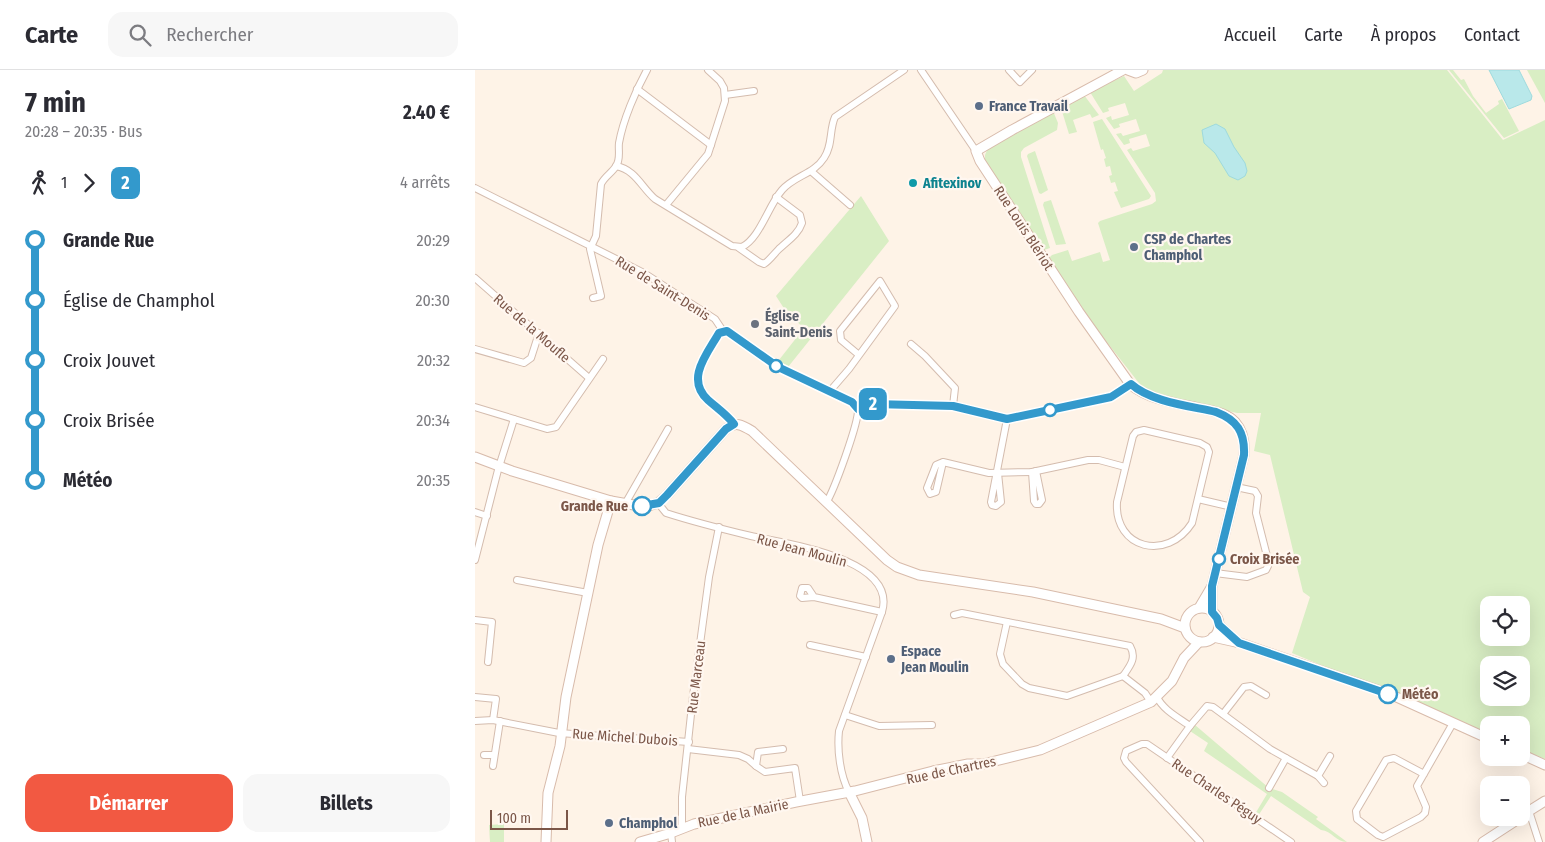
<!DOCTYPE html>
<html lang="fr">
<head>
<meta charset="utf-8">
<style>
	:root { --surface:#fff; --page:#f7f7f7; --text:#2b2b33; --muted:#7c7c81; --line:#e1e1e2; --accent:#f25942 }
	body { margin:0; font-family:"Fira Sans Condensed",sans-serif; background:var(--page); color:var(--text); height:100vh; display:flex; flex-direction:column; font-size:19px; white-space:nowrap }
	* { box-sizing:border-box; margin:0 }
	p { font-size:16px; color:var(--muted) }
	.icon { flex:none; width:28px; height:28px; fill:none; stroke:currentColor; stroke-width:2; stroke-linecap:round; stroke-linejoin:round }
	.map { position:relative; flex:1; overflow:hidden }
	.details { display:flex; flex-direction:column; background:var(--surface); width:475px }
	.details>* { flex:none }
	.badge { padding:0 10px; border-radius:8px; font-size:18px; line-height:32px }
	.fabs { position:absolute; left:1005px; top:526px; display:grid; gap:10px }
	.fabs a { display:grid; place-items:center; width:50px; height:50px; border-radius:10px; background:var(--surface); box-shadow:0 5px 20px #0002; font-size:25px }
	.scale { position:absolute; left:15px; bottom:12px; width:78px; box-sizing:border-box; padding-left:5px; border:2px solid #7b5648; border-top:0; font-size:14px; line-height:18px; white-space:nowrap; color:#7b5648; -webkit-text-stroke:4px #fff7f0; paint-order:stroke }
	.map>.badge { position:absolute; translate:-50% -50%; box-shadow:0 0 0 2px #fff }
	.legs { display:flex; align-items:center; gap:8px; height:55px; padding:0 25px; font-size:16px }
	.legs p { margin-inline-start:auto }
	.overview { display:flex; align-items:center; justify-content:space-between; height:85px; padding:0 25px }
	h1 { font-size:28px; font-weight:700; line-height:38px }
	.button { display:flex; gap:10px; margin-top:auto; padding:10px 25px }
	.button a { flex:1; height:58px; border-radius:15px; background:var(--accent); color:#fff; font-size:20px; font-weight:700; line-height:58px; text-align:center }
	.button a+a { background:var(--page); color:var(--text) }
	ul { padding:0 25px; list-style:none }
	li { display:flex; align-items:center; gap:18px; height:60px; font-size:19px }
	li i { display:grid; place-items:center; width:8px; height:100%; margin:0 6px; background:currentColor }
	li i::after { content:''; width:12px; height:12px; margin:-6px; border:4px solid; border-radius:50%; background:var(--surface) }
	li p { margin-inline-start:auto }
	li:first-child i { background:linear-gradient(#0000 50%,currentColor 0) }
	li:last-child i { background:linear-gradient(currentColor 50%,#0000 0) }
	header { display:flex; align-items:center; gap:30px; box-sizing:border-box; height:70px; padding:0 25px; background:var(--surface); border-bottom:1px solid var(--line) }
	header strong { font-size:24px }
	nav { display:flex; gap:28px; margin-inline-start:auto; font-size:18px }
	.search { width:350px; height:45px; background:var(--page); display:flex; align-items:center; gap:12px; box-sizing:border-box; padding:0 18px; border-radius:15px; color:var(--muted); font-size:19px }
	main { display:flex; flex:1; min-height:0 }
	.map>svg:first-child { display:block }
	.green { fill:#d9eec4; fill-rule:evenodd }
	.water { fill:#b9e8ea; stroke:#9edadd }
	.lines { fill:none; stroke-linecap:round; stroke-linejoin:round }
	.street-casing { stroke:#d4bcae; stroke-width:8 }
	.secondary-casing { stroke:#d8bbab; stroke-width:11 }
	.street { stroke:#fff; stroke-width:6 }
	.secondary { stroke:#fff; stroke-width:9 }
	.line-1-casing { stroke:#fff; stroke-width:11 }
	.line-1 { stroke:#39c; stroke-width:8 }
	.service-dot { fill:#5c6f8a; stroke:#fff7f0; stroke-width:2 }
	.culture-dot { fill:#0f9aa8; stroke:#fff7f0; stroke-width:2 }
	.worship-dot { fill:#6b7280; stroke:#fff7f0; stroke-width:2 }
	.stop-1-dot { fill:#fff; stroke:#39c; stroke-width:2.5 }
	.labels { text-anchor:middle; stroke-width:4.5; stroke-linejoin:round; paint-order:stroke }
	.service-label { font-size:14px; font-weight:bold; fill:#4e5e75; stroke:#fff7f0; text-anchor:start }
	.culture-label { font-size:14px; font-weight:bold; fill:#0d838f; stroke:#fff7f0; text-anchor:start }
	.street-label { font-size:14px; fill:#7b5648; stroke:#fff7f0 }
	.worship-label { font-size:14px; font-weight:bold; fill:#5b616d; stroke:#fff7f0; text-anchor:start }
	.stop-label { font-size:14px; font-weight:bold; fill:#7b5648; stroke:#fff7f0; text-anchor:start }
</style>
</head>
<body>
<header>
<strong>Carte</strong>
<div class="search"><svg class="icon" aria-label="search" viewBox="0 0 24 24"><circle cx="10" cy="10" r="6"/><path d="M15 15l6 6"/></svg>Rechercher</div>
<nav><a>Accueil</a><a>Carte</a><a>À propos</a><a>Contact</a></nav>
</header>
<main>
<section class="details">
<div class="overview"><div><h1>7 min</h1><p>20:28 – 20:35 · Bus</p></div><b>2.40 €</b></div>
<div class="legs"><svg class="icon" aria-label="walk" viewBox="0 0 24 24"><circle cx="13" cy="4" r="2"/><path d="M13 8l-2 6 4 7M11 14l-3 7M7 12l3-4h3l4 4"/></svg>1<svg class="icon" aria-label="forward" viewBox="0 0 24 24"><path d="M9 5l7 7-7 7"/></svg><b class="badge" style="background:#39c;color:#fff">2</b><p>4 arrêts</p></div>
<ul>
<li><i style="color:#39c"></i><b>Grande Rue</b><p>20:29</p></li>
<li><i style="color:#39c"></i><span>Église de Champhol</span><p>20:30</p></li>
<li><i style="color:#39c"></i><span>Croix Jouvet</span><p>20:32</p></li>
<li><i style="color:#39c"></i><span>Croix Brisée</span><p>20:34</p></li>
<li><i style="color:#39c"></i><b>Météo</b><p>20:35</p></li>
</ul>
<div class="button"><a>Démarrer</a><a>Billets</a></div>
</section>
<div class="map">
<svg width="1070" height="772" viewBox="0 0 1070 772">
	<rect width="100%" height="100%" fill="#fef3e7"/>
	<g class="green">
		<path d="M688,0H972L1028,70L1070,50V689L1046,679V655H1014V665L817,583L835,527L828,522L795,385L779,381L786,343H762L671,322L623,261L574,188L577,185L593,180L597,191L625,182L628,192L635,190L623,153L625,151L677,134L681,131L680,123L652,80L656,78L658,81L675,76L671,64L654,69L655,73L649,75L641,64L646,63L648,66L665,61L661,49L644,54L645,57L639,59L631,48L636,46L637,50L654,45L650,33L633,38L634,41L628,43L615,22L649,6L659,21L687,3ZM1014,535H1046V568H1014ZM1014,595H1046V628H1014Z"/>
		<path d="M974,0H978L986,10L989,9L998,26L1011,43L1024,34L1023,31L1027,29L1044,61L1029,68Z"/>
		<path d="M1052,0H1070V33Z"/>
		<path d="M609,25L624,45L617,48L615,44L598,50L602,62L594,64L586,38Z"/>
		<path d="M578,41L583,53L582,60L549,78L546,82V87L575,178L569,180L510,91V85L513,78Z"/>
		<path d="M627,49L676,126L674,129L646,138L639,122L643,121L640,112L636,113L634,106L637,105L635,96L631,97L629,89L631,88L628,79L626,80L618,52Z"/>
		<path d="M560,81L573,120L566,124L564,123L552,86L553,84Z"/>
		<path d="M386,126L414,171L313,297L304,290L329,258L312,243L301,226Z"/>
		<path d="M576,130L591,174L581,175L568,135L569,132Z"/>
		<path d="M720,655L794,718L807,722L843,747L841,749L872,772C861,772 857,761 846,760L796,726L783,746L780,744L792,724L729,681L733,673L715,661Z"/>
		<path d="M29,754V772H15L14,755Z"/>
	</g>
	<g class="water">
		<path d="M1014,0H1044L1057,26L1056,30L1034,39Z"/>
		<path d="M741,54L750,59L759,77L770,93L772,101L770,106L763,110L754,106L740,83L729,73L727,60Z"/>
	</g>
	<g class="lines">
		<defs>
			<g id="street">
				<path d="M446,0L501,81"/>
				<path d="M534,0L545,12L557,0"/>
				<path d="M162,19L236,75"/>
				<path d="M250,25L279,21"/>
				<path d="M141,96C161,100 166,117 180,129L257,176L267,177C285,168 293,136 307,120C319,106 339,104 349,88C358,75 354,60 360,47L429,0"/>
				<path d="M337,102L375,135"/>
				<path d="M0,118L169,203L240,249L248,261H252L303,297L377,332L383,339"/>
				<path d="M191,135L233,84L250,31L249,18L245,11L233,0"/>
				<path d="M264,178L284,192L289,194C295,190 298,185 303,180C312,171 323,165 327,153L325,145L301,127"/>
				<path d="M0,208L114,308"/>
				<path d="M118,228L126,226L115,179L121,166L126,114C130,106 137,103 141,96C146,89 143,80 144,73C148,50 161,20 172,0"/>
				<path d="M248,261L244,263C232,284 210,309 233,330C242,338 251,344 259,354"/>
				<path d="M436,274L450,286L480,318L478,336"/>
				<path d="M0,279L49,293L56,288L64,263"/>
				<path d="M355,321L374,299L420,236L405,211L365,261L366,270L384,285"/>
				<path d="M0,337L72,359L81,357L128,289"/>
				<path d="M383,339L390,335L398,334L478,336L532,349L636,327L655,314"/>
				<path d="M669,360L725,373L732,377L734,382L717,453C692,492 639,479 642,432L658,366L661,362Z"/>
				<path d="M468,392L461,422L455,424L452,418L461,395L468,392L514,403L557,402L613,390H624L650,397"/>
				<path d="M557,402L559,431L561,434H564L567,430L561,401"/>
				<path d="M523,403L526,432L521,436L517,435L516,432L532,349"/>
				<path d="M723,429L757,437"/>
				<path d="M183,433L191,443C219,452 247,459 276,466C311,474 423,488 407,542L364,661C362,680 365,705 374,722"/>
				<path d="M351,433C359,421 384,352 383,339"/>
				<path d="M150,434L193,359"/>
				<path d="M0,442L12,446"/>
				<path d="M0,490L23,400L39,349"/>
				<path d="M740,503L772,507L791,500L793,496V490L781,443L783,426L780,421L761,417"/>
				<path d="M42,510L113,523"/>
				<path d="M339,527L327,528L325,526L327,518H333L339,527L407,542"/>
				<path d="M479,545L487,543L655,576C662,588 655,596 648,606"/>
				<path d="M0,550L17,552L13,592"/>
				<path d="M532,552L525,584L528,594L547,614L554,618L592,626L648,606L670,623L676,632"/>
				<path d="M335,575L391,587"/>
				<path d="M0,627L21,629L18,650"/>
				<path d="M682,627C688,640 704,648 715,656L692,688"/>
				<path d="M748,644L769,617L776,616L791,625"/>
				<path d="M370,645L404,656L457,655"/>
				<path d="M0,651L18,650L84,663L214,672"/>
				<path d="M715,656L732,636L738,637L795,679L843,706L849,713"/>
				<path d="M213,679L264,685L273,689L281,696"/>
				<path d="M308,679L283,682L281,696L290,702L320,698L325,731"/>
				<path d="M9,685H19"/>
				<path d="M18,696L25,651"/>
				<path d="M949,704L919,688L911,690L881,741L882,749L903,765L908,767L946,747L950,743L951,737L942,716L978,653"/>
				<path d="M843,706L855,686"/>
				<path d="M794,718L811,688"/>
				<path d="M1054,741L1064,772"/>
				<path d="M207,758V727L218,626L234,507L244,457"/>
				<path d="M196,763L197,772"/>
				<path d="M725,772L651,692L649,688L651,681L667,674H672L816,772"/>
			</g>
			<g id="secondary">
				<path d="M648,0L537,60L501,81L505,91L604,242L655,314C674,330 701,333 724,338C736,341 751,342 760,352C768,361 770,373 769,385L737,516V542"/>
				<path d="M653,0L661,3L668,0"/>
				<path d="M0,387L37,401L136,431L170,437L183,433L192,425L251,359C260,351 267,355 277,361L412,490L422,497L444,505L558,522L686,549L710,558"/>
				<path d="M724,538L737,516"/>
				<circle cx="727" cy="555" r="17"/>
				<path d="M744,555L762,572"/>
				<path d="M738,567L765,573L917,625L1014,669"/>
				<path d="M1046,684L1070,695"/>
				<path d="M374,722L387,748L392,772"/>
				<path d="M1046,746L1070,731"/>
				<path d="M71,772L73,723L85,676L91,627L123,475L136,431"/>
				<path d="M165,772L196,763L219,754L321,732L380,721L458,701L493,694H508L565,680L676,632L697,611L709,588L724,572"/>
				<path d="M1008,772L1045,748"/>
			</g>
		</defs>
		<use href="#street" class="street-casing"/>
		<use href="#secondary" class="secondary-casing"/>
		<use href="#street" class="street"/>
		<use href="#secondary" class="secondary"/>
	</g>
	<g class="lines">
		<defs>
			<path id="line-1" d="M167,436L184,433L192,425L251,359L259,354C251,344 242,338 233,330C210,309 232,284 244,263L252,261L303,297L377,332L383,339L390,335L398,334L478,336L532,349L636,327L656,314C676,332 715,336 741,342C762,350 770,362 769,385L737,516V542L742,548L744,555L764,573L913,624"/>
		</defs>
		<use href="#line-1" class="line-1-casing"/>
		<use href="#line-1" class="line-1"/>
	</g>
	<g class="service-dot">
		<circle cx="504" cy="36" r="5"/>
		<circle cx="659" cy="177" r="5"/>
		<circle cx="416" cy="589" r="5"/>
		<circle cx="134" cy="753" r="5"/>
	</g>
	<circle class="culture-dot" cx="438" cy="113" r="5"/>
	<circle class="worship-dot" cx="280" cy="254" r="5"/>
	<g class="stop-1-dot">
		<circle cx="301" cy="296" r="6"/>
		<circle cx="575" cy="340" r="6"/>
		<circle cx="167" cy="436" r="9"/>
		<circle cx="744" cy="489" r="6"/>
		<circle cx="913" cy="624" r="9"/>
	</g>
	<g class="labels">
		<g class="service-label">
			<text x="514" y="41">France Travail</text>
			<text x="669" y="174">CSP de Chartes<tspan x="669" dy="16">Champhol</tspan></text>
			<text x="426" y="586">Espace<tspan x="426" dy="16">Jean Moulin</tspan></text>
			<text x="144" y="758">Champhol</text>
		</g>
		<g class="culture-label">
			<text x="448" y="118">Afitexinov</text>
		</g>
		<g class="street-label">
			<text transform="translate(549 158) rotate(57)" y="5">Rue Louis Blériot</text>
			<text transform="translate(188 218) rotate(32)" y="5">Rue de Saint-Denis</text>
			<text transform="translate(57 258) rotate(41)" y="5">Rue de la Moufle</text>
			<text transform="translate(327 480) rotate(15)" y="5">Rue Jean Moulin</text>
			<text transform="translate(221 607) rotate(-83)" y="5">Rue Marceau</text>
			<text transform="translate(150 667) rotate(4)" y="5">Rue Michel Dubois</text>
			<text transform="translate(476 700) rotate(-12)" y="5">Rue de Chartres</text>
			<text transform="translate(742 721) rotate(34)" y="5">Rue Charles Péguy</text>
			<text transform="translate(268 743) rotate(-12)" y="5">Rue de la Mairie</text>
		</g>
		<g class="worship-label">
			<text x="290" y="251">Église<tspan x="290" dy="16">Saint-Denis</tspan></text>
		</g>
		<g class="stop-label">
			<text x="153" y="441" text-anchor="end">Grande Rue</text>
			<text x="755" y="494">Croix Brisée</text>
			<text x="927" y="629">Météo</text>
		</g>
	</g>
</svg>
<div class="fabs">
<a><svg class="icon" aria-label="locate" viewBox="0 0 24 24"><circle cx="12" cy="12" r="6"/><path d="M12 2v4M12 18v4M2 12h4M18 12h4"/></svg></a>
<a><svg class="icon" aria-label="layers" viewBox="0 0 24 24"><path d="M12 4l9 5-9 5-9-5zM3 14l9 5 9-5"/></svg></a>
<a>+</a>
<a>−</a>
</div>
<div class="scale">100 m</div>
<b class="badge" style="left:398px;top:334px;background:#39c;color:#fff">2</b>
</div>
</main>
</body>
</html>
